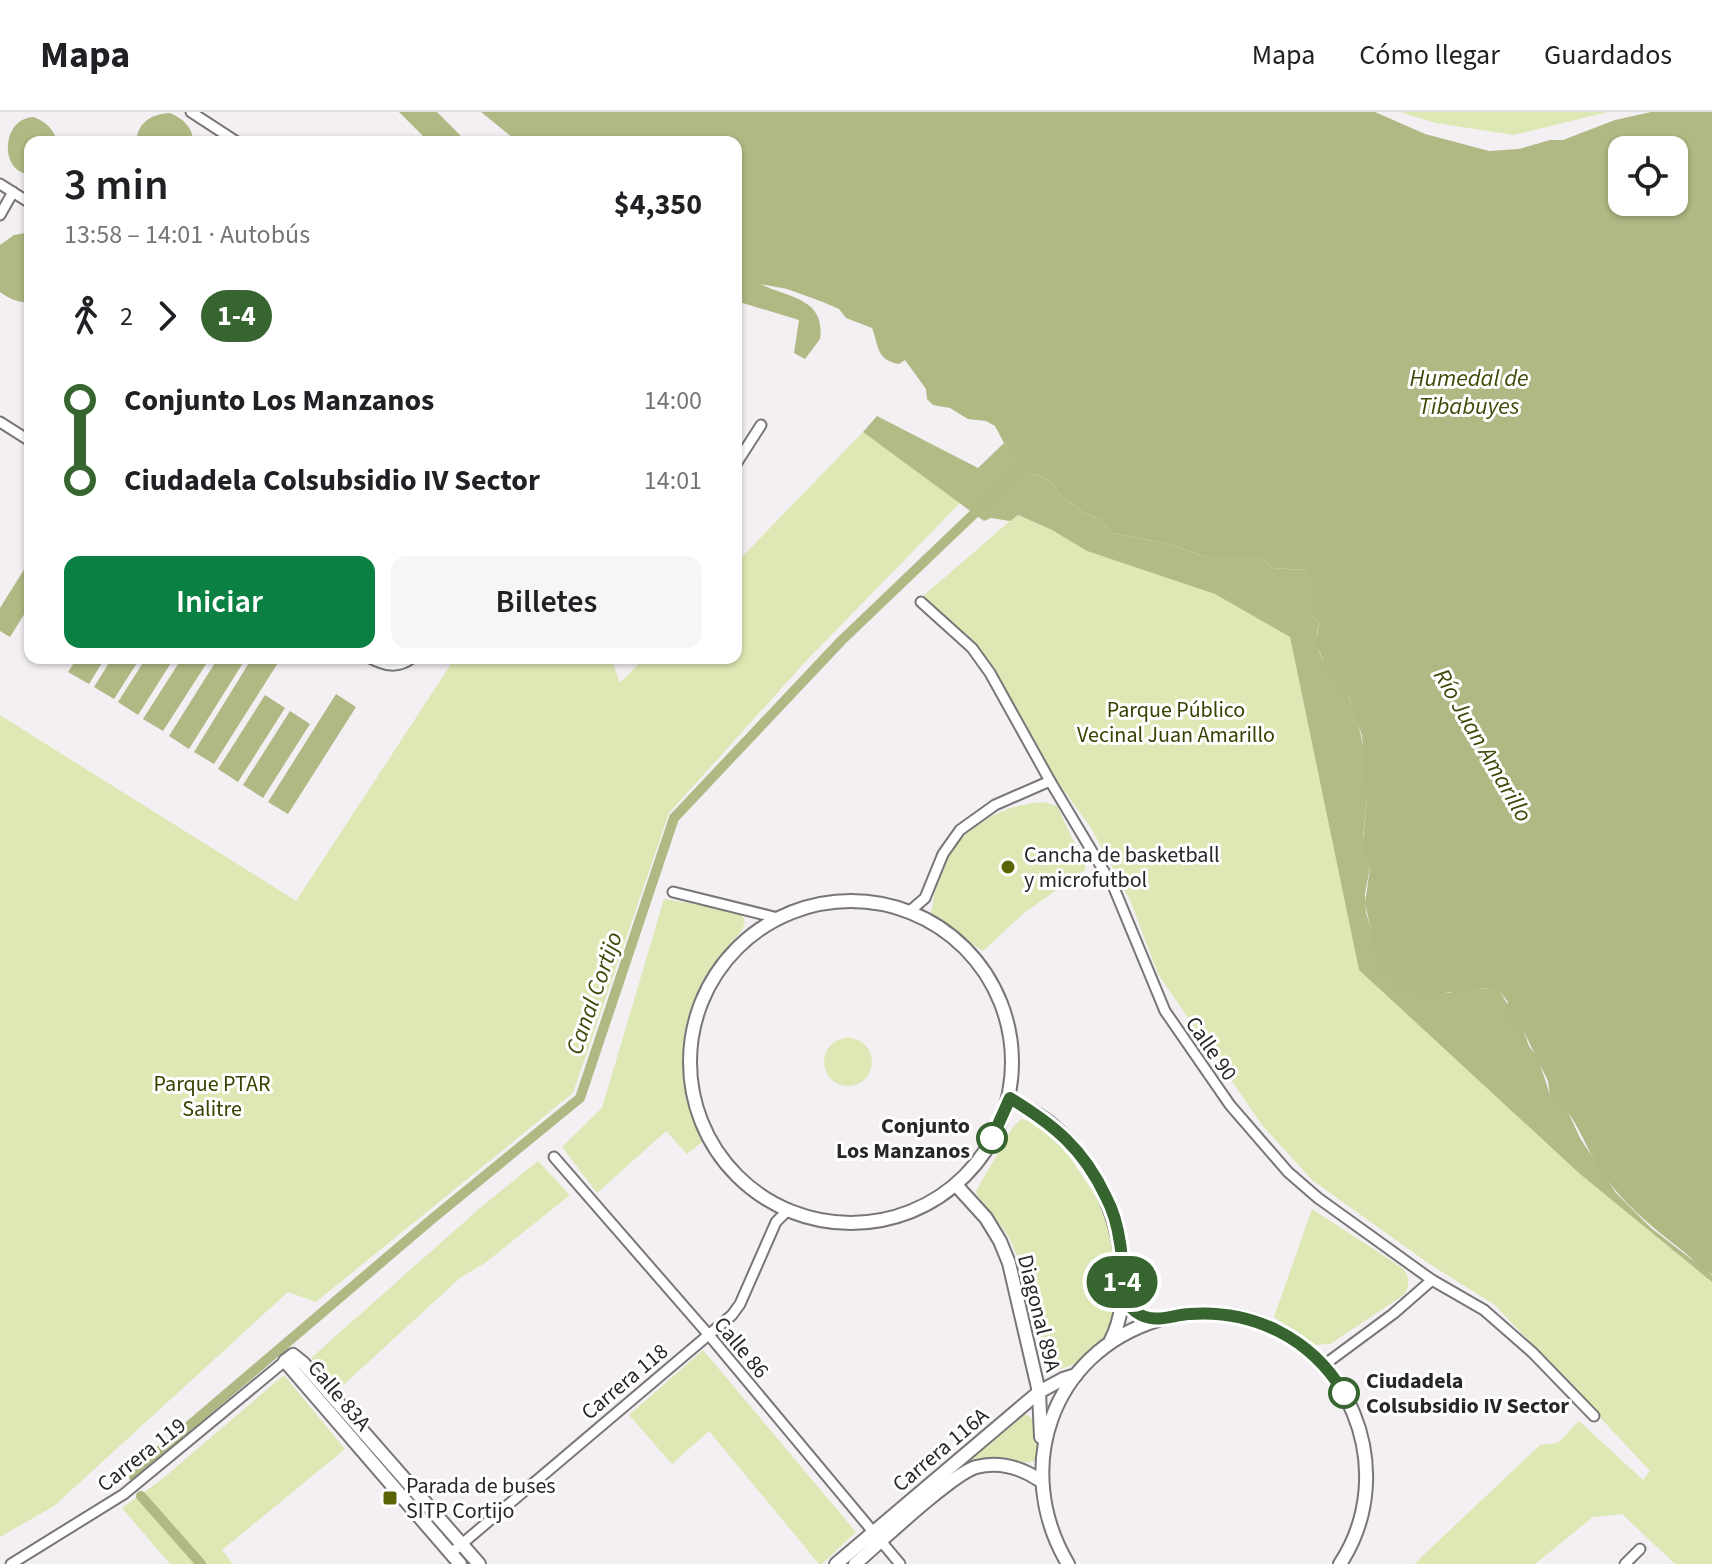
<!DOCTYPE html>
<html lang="es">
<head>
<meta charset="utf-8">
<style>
	:root { --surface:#fff; --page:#f6f6f6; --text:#202124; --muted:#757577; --line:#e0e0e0; --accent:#0b8043 }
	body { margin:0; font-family:"Source Sans 3",sans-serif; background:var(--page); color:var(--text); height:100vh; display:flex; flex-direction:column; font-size:30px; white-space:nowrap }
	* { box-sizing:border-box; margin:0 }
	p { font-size:26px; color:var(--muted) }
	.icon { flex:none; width:44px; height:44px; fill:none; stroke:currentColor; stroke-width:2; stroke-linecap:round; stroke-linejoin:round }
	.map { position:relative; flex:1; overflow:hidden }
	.details { position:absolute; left:24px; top:24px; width:718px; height:528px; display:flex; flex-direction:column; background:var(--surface); border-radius:16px; box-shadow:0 2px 6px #0004 }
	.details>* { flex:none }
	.badge { padding:0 16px; border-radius:26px; font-size:28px; line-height:52px }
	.fabs { position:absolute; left:1608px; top:24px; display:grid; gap:16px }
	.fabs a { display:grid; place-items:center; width:80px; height:80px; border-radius:16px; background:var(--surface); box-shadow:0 2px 6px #0004; font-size:40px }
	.map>.badge { position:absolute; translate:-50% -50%; box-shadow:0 0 0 4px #fff }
	.legs { display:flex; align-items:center; gap:12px; height:88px; padding:0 40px; font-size:26px }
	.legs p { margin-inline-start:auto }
	.overview { display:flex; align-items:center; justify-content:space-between; height:136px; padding:0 40px }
	h1 { font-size:44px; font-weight:600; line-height:60px }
	.action { display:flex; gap:16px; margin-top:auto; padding:16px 40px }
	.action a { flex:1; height:92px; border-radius:16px; background:var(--accent); color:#fff; font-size:32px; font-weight:600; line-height:92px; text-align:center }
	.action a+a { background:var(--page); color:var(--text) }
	ul { padding:0 40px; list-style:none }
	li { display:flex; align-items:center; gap:28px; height:80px; font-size:30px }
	li i { display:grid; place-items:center; width:12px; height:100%; margin:0 10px; background:currentColor }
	li i::after { content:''; width:20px; height:20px; margin:-10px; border:6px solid; border-radius:50%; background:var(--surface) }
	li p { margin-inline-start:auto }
	li:first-child i { background:linear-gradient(#0000 50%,currentColor 0) }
	li:last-child i { background:linear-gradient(currentColor 50%,#0000 0) }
	header { display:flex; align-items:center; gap:48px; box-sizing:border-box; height:112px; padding:0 40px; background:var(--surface); border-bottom:2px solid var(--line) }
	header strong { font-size:38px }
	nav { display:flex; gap:44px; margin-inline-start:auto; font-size:28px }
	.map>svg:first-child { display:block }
	.green { fill:#dee8b4 }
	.forest { fill:#b1bb85 }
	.water { fill:#b0b984; fill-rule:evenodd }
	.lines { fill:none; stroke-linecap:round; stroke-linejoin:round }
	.canal { stroke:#b0b984; stroke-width:10 }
	.minor-casing { stroke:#797579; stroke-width:13 }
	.tertiary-casing { stroke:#797579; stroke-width:16 }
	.minor { stroke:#fff; stroke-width:9 }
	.tertiary { stroke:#fff; stroke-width:12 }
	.line-1-casing { stroke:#fff; stroke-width:18 }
	.line-1 { stroke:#36652f; stroke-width:12 }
	.poi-dot { fill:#5a6405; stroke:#fff; stroke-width:3 }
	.stop-1-dot { fill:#fff; stroke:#36652f; stroke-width:4 }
	.labels { text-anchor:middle; stroke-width:6; stroke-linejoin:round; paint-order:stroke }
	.park-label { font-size:22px; fill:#394000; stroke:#fff }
	.poi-label { font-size:22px; fill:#282628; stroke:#fff; text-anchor:start }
	.street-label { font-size:22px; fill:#282628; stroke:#fff }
	.stop-label { font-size:22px; font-weight:bold; fill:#282628; stroke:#fff; text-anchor:end }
	.water-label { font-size:24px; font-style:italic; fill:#414909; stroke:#fff }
</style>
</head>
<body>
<header>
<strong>Mapa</strong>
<nav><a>Mapa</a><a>Cómo llegar</a><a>Guardados</a></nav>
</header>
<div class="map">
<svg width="1712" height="1452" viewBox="0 0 1712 1452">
	<rect width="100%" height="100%" fill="#f3eff3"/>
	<g class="green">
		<path d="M1400,0H1608L1514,23L1436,11Z"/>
		<path d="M863,320L961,390L805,550L669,701L573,981L316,1190L288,1180L54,1394L0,1425V603L296,789L455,546H611L620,571L644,546H736V451Z"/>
		<path d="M1017,403L1052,418L1087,439L1215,482L1290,525L1359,858L1580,1062L1712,1170V1452H1675L1622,1402L1593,1405L1535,1452H1414L1540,1333L1558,1331L1579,1309L1643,1368L1650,1359L1495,1193L1431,1153L1312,1068L1262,1013L1158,862L1130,788L1091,716L1046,654L992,558L979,539L958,516L922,485Z"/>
		<path d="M1044,690L1057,694L1085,753V758L1024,801L983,839L930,805C934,789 935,770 942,755C959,716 1003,692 1044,690Z"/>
		<path d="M664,787L714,795L742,803L745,810L742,818C701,868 673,923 687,989C690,1003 697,1017 702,1030L687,1042L666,1019L597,1081L562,1035L602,996Z"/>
		<circle cx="848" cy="950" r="24"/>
		<path d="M1021,1007C1048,1012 1061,1031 1075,1053C1085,1069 1097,1083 1104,1101C1118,1134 1123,1189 1107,1222C1104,1229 1096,1235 1090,1240C1079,1250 1068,1257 1052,1258C1038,1242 1042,1214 1034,1193C1027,1174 1018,1141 1008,1124C1000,1110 979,1091 976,1079L1013,1015Z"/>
		<path d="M538,1049L570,1083L485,1151L460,1166L339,1277L311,1246L480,1096Z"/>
		<path d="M1312,1097L1401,1155C1410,1163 1410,1172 1405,1182L1330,1232L1314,1233L1274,1205Z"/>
		<path d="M703,1238L856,1420L822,1452H819L709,1319L672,1352L629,1303Z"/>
		<path d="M284,1263L345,1337L222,1438L233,1452H170L122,1396L161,1368Z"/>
		<path d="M1021,1302L1029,1304L1036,1311L1037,1348C1014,1357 992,1339 969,1351L966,1346Z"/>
	</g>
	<path class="forest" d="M877,304L978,356L1004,331L1032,361L1049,368L1060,383L1083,400L1101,408L1112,421L1169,432L1206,445H1259L1273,456L1304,458L1313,465L1312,503L1319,512C1309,547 1338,561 1350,588C1362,614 1367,655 1367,684C1367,709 1357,732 1370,755L1365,782L1366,800L1378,843L1387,866L1403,876L1449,881L1461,877L1498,876L1524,920L1529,934L1538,946L1550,983L1560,989L1568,1000L1580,1026L1616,1081L1651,1116L1712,1163V1170L1580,1062L1359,858L1290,525L1215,482L1087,439L1052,418L1018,403L1010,409L991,406L984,409L863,320Z"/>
	<g class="water">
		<path d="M399,0H437L467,30H429Z"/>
		<path d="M481,0H1375L1425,22L1489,39L1519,37L1550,28H1563L1615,8L1651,0H1712V1162C1700,1157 1693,1147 1683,1139C1652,1115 1623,1092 1600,1058C1585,1035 1574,997 1550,983L1548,969L1524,920L1517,911L1504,905L1508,890L1498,877C1470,873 1433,889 1407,878C1398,875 1388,866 1380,861L1365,791L1370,756L1362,738L1367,689L1362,624L1350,587L1328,559L1316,531L1319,512L1312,503V465L1304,458L1273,456L1259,445H1206L1169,432L1112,421L1101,408L1083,400L1060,383L1049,368L1032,361L1024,354L1004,331L995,314L986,309L968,307L950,296L933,293L927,287L926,277L905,248L899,252C876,248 879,234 872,216L846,206L839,197L823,190L787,177L761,172C786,186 826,185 820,227L805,247L794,241L799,208L736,189V30H518ZM1622,38H1674V90H1622Z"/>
		<path d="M170,1C183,7 193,15 193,30H136C138,10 151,2 170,1Z"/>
		<path d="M34,5C46,10 54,17 57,30H30V62C0,62 0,6 34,5Z"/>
		<path d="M25,121L30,122V190C18,191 10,187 0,180V133L14,123Z"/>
		<path d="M30,448V493L10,525L0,519V496Z"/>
		<path d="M77,546H105L89,572L68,560Z"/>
		<path d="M112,546H140L114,587L94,575Z"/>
		<path d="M146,546H174L138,603L118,590Z"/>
		<path d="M182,546H210L163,619L143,607Z"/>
		<path d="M218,546H246L189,637L169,624Z"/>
		<path d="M252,546H281L214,652L194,640Z"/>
		<path d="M336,582L356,595L288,702L268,690Z"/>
		<path d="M265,583L285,596L238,670L218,657Z"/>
		<path d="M290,599L310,612L263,686L243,673Z"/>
	</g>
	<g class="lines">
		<g class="canal">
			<path d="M134,1365L142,1354L432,1107L580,986L674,706L841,529L1024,354"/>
			<path d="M141,1384L201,1452"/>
		</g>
		<defs>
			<g id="minor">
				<path d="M191,0L237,30"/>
				<path d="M0,72L30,91"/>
				<path d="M0,103L13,80"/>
				<path d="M0,310L30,329"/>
				<path d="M736,352L761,313"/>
				<path d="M921,490L972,536L990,561L1050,669L1114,776L1165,899L1230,993L1288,1060L1318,1086L1432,1168L1484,1198L1533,1241L1594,1304"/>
				<path d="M370,546C385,554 398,557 412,546"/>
				<path d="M673,780L778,806"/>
				<path d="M910,799L925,786L943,742L960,718L995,693L1050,669"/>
				<path d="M554,1045L708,1222L900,1452"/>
				<path d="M1324,1253L1393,1202L1432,1168"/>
				<path d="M450,1442L732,1203L740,1192L776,1110L787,1099"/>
				<path d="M11,1452L124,1382L285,1249"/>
				<path d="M1625,1452L1640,1437"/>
			</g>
			<g id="tertiary">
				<circle cx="851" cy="950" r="161"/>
				<path d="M1010,986C1023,994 1039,1002 1051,1012C1094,1049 1119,1101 1122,1157C1123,1182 1123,1205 1111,1228"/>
				<path d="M956,1073L986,1106L1000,1129L1009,1151L1039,1280L1041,1325"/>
				<path d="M1123,1179C1128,1191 1134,1201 1147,1205C1161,1210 1174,1203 1188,1202C1204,1201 1221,1201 1237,1204C1348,1226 1402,1358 1340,1452"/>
				<path d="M460,1452L285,1249L293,1243L303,1251L479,1452"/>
				<path d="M836,1452L1039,1280L1063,1267L1076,1263"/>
				<path d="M855,1452C878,1432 952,1362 976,1355C999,1349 1022,1356 1041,1369"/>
				<path d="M1068,1452C1012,1358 1050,1241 1158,1208"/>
			</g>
		</defs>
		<use href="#minor" class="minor-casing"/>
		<use href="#tertiary" class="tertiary-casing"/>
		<use href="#minor" class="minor"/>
		<use href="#tertiary" class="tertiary"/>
	</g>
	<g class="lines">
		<defs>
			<path id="line-1" d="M992,1026L1010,986C1054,1013 1083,1036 1106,1085C1113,1098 1118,1117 1120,1131C1125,1154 1115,1184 1136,1200C1154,1213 1171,1203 1189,1202C1253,1197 1311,1226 1344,1281"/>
		</defs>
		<use href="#line-1" class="line-1-casing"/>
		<use href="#line-1" class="line-1"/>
	</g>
	<g class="poi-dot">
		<circle cx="1008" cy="755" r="8"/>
		<rect x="382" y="1378" width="16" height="16" rx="4"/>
	</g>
	<g class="stop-1-dot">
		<circle cx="992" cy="1026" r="14"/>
		<circle cx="1344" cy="1281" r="14"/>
	</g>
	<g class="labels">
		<g class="park-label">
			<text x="1176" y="605">Parque Público<tspan x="1176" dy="25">Vecinal Juan Amarillo</tspan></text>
			<text x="212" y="979">Parque PTAR<tspan x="212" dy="25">Salitre</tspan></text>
		</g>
		<g class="poi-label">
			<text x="1024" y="750">Cancha de basketball<tspan x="1024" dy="25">y microfutbol</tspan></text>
			<text x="406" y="1381">Parada de buses<tspan x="406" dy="25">SITP Cortijo</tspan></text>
		</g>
		<g class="street-label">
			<text transform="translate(1212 936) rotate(55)" y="8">Calle 90</text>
			<text transform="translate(1040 1201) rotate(76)" y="8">Diagonal 89A</text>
			<text transform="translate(742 1235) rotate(50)" y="8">Calle 86</text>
			<text transform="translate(624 1269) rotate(-40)" y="8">Carrera 118</text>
			<text transform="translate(340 1283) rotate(50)" y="8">Calle 83A</text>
			<text transform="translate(940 1337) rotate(-40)" y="8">Carrera 116A</text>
			<text transform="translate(141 1342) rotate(-38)" y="8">Carrera 119</text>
		</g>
		<g class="stop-label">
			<text x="970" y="1021">Conjunto<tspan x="970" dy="25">Los Manzanos</tspan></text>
			<text x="1366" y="1276" text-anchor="start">Ciudadela<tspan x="1366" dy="25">Colsubsidio IV Sector</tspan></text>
		</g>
		<g class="water-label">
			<text x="1469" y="274">Humedal de<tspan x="1469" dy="28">Tibabuyes</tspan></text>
			<text transform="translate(1483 633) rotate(60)" y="8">Río Juan Amarillo</text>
			<text transform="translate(594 881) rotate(-71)" y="8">Canal Cortijo</text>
		</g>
	</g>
</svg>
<div class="fabs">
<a><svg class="icon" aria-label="locate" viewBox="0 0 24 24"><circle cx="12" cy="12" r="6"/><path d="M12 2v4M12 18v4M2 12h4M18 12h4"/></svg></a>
</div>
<b class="badge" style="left:1122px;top:1170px;background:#36652f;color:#fff">1-4</b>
<section class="details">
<div class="overview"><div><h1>3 min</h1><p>13:58 – 14:01 · Autobús</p></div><b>$4,350</b></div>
<div class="legs"><svg class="icon" aria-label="walk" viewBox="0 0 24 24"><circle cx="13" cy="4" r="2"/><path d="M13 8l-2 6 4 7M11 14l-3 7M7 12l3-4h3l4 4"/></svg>2<svg class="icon" aria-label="forward" viewBox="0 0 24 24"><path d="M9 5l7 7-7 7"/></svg><b class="badge" style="background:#36652f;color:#fff">1-4</b></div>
<ul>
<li><i style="color:#36652f"></i><b>Conjunto Los Manzanos</b><p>14:00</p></li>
<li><i style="color:#36652f"></i><b>Ciudadela Colsubsidio IV Sector</b><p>14:01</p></li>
</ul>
<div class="action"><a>Iniciar</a><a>Billetes</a></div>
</section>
</div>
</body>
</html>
